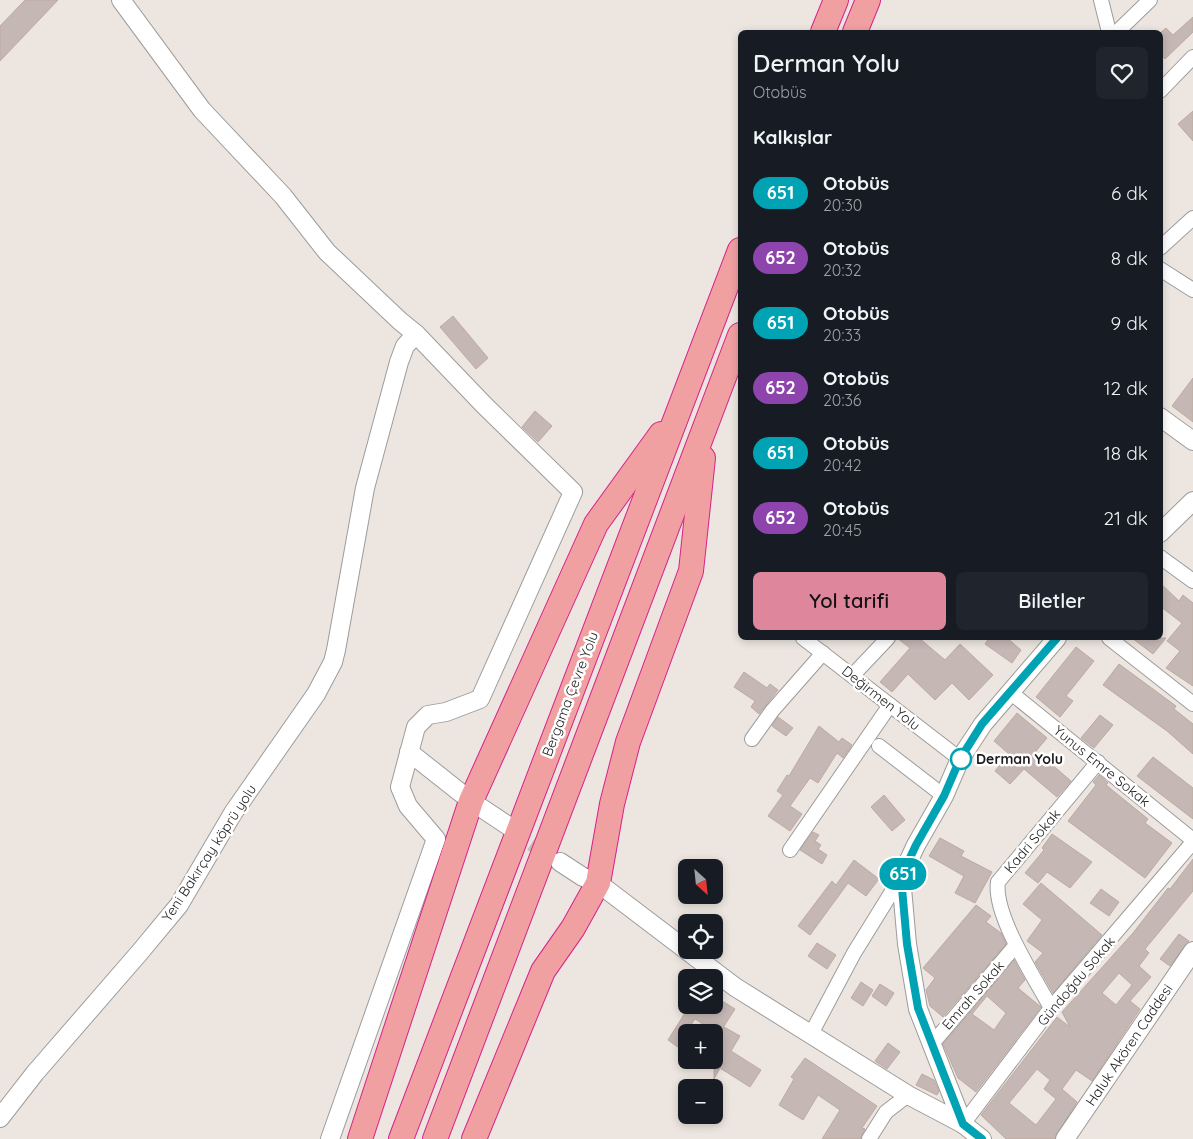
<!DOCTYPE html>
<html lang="tr">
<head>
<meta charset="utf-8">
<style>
	:root { --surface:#171b24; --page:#20242c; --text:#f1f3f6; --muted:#9ea1a6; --accent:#de869c }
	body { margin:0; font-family:Quicksand,sans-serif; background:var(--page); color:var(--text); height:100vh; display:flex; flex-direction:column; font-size:19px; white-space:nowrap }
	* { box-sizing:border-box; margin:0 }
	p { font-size:16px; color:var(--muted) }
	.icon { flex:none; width:28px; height:28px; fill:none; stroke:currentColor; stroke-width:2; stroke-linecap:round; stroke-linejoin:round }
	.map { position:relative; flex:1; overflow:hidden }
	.details { position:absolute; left:738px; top:30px; width:425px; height:610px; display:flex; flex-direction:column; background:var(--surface); border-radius:8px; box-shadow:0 2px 8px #0003 }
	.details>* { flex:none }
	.badge { padding:0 10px; border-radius:16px; font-size:18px; line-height:32px }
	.needle { width:32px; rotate:153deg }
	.tools { position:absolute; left:678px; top:859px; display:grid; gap:10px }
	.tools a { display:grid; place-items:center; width:45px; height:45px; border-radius:8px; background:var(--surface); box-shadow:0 2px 8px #0003; font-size:25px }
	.map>.badge { position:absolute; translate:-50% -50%; box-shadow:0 0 0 2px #fff }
	h2 { padding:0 15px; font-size:19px; line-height:45px }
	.round { display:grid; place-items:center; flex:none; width:52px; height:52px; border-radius:8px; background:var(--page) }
	.overview { display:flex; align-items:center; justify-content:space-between; height:85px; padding:0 15px }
	h1 { font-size:24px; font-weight:600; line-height:38px }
	.cta { display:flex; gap:10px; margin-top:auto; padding:10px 15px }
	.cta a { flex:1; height:58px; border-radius:8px; background:var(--accent); color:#111; font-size:20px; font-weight:600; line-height:58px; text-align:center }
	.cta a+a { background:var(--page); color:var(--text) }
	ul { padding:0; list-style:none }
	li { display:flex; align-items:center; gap:15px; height:65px; padding:0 15px }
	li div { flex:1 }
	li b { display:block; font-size:19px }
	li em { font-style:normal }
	li .badge { min-width:55px; font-weight:700; text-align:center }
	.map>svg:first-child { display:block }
	.building { fill:#c5b7b4; stroke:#bfa9a3; fill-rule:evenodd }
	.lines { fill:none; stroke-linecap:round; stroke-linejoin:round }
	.tertiary-tunnel { stroke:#c3bdb9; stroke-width:18; stroke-dasharray:18 9; stroke-linecap:butt }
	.minor-casing { stroke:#9c9c9c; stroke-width:16 }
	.tertiary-casing { stroke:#9c9c9c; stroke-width:20 }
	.trunk-casing { stroke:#d7228a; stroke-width:26 }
	.minor { stroke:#fff; stroke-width:14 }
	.tertiary { stroke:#fff; stroke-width:18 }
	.trunk { stroke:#f1a0a2; stroke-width:24 }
	.line-casing { stroke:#fff; stroke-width:11 }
	.line { stroke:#00a3b4; stroke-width:8 }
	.stop-dot { fill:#fff; stroke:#00a3b4; stroke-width:2.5 }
	.labels { text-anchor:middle; stroke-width:5; stroke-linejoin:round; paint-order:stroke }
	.street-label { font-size:14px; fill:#1b1b1b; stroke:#fff }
	.stop-label { font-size:14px; font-weight:bold; fill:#1b1b1b; stroke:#fff; text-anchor:start }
</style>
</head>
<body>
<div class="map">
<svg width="1193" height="1139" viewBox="0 0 1193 1139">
	<rect width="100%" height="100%" fill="#ede6e0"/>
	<g class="building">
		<path d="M25,0H58L0,61V26Z"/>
		<path d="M1193,17V32L1165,59L1160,54V33L1166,28L1173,35Z"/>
		<path d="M1193,111V141L1178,124Z"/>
		<path d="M453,316L488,358L476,369L440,327Z"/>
		<path d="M1193,378V422L1172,406Z"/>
		<path d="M535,411L552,426L538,442L522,427Z"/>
		<path d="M1160,583L1179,601L1183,595L1193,603V686L1166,668L1180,651L1167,641L1182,623L1160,606Z"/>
		<path d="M897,638H919L945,660L960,644L993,675L969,700L952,683L935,700L908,674L892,692L880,682L910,648Z"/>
		<path d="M989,638H1007L1021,650L1012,663L985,644Z"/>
		<path d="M1132,638H1166L1153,654Z"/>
		<path d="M1076,647L1094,661L1066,696L1073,701L1060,717L1036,697Z"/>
		<path d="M1119,664L1176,706L1174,709L1193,724V754L1167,731L1103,685Z"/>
		<path d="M744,672L767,688L770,684L778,690L759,714L751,707L755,701L734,687Z"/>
		<path d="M1017,713L1047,738L1036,751L1071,781L1057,797L1024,769L1010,784L995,771L1009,754L994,741Z"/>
		<path d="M1100,715L1113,725L1094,748L1081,738Z"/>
		<path d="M778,717L793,728L786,736L772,726Z"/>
		<path d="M819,726L839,742L842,738L852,745L843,758L837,753L818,783L810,778L790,806L802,814L790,831L768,816L783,795L777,791L787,775L789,776Z"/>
		<path d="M1153,757L1193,788V819L1137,776Z"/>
		<path d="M1099,775L1108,783L1106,785L1148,819L1145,823L1172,843L1145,878L1068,821L1096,785L1093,782Z"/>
		<path d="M884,795L905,820L892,831L871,807Z"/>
		<path d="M813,832L819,835L815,841L821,845L818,849L827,855L822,864L800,850Z"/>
		<path d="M1052,834L1092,862L1070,888L1047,872L1038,883L1025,873L1044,850L1042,848Z"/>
		<path d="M940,838L964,851L961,856L992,872L975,903L955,893L964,876L929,856Z"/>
		<path d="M1193,859V891L1145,949L1149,953L1139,966L1151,977L1130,1001L1140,1009L1092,1081L1076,1070L1062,1089L1077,1102L1054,1139H1006L981,1115L1057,1017L1070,1027L1062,1012L1133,933L1168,888L1170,889ZM1119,973L1132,985L1116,1005L1102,993ZM1037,1069L1050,1080L1044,1089L1056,1099L1036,1125L1009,1103Z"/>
		<path d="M854,860L879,879L866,896L848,883L810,935L798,926L832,881L836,885Z"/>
		<path d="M1041,883L1102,935L1053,993L1035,962L1043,953L1027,941L1042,920L1023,904Z"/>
		<path d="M1101,889L1119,902L1109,916L1090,903Z"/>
		<path d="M976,905L991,916L986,922L1001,933L1006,944L943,1017L930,1006L926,990L935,978L923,968Z"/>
		<path d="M1179,934L1189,941L1170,966L1160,959Z"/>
		<path d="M817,943L836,955L827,969L808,956Z"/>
		<path d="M1014,960L1025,980L1018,988L1041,1007L976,1092L958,1078L943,1044ZM987,996L1006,1013L994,1030L972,1014Z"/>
		<path d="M861,982L873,990L863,1006L851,998Z"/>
		<path d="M880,984L894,993L886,1006L872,996Z"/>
		<path d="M714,996L735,1009L719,1034L695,1019L686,1032V1053L668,1040L690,1005H714Z"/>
		<path d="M724,1027L740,1036L731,1051L761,1070L750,1087L720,1068L714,1079V1068L700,1060H714V1043Z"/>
		<path d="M888,1043L900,1052L887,1069L875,1061Z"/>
		<path d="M805,1058L877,1106L862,1128L865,1129L860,1139H822L840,1110L818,1095L803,1120L779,1105L794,1079L791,1077Z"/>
		<path d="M922,1074L934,1080L939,1091L937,1095L916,1085Z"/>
	</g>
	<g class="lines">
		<path class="tertiary-tunnel" d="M510,827L554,857"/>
		<defs>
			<g id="minor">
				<path d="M1101,0L1109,32"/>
				<path d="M1117,32L1150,0"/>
				<path d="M1160,91L1193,57"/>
				<path d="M1160,248L1193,218"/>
				<path d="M1160,269L1193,290"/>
				<path d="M1160,557L1193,581"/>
				<path d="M803,638L960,759"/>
				<path d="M1109,638L1193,704"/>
				<path d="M853,675L888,638"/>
				<path d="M1010,692L1193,840"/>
				<path d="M752,739L772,711L823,653"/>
				<path d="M879,746L944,796"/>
				<path d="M790,850L890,705"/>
				<path d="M1051,1008C1035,978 993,915 998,882L1098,762"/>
				<path d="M811,1034L854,953L901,877"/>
				<path d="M931,1045L1016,945"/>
				<path d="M963,1124L1051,1008L1193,842"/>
				<path d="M869,1139L886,1112L908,1095"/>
			</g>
			<g id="tertiary">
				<path d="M121,0L202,110L283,196L327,252L400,321L416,334L484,405L573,492L480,699L446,712L428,715L416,727L400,787L408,806L436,839L330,1139"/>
				<path d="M1160,417L1193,441"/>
				<path d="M1160,533L1193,501"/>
				<path d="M409,752L471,801L510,827"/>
				<path d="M560,862L583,877L598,883L735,987L908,1095L963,1124L982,1139"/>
				<path d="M0,1118L35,1073L140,952L179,905L233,813L316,694L333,662L336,650L365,488L399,362L405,346L416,334"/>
				<path d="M963,1124L918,1009L907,944L901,877L916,845L944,796L960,759L983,724L1057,638"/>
				<path d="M1065,1139L1193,951"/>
			</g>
			<g id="trunk">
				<path d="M823,32L836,0"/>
				<path d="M855,32L868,0"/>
				<path d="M360,1139L471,801L596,524L661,434"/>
				<path d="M401,1139L740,250"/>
				<path d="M435,1139L740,335"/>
				<path d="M474,1139L543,971L573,928L598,883L612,804L628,742L691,571L703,458"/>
			</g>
		</defs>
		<use href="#minor" class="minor-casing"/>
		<use href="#tertiary" class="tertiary-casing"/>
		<use href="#trunk" class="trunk-casing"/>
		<use href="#minor" class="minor"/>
		<use href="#tertiary" class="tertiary"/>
		<use href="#trunk" class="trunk"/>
	</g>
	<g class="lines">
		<defs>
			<path id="line" d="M982,1139L963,1124L918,1008L907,944L901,877L916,845L944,796L960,759L982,724L1057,638"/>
		</defs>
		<use href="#line" class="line-casing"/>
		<use href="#line" class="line"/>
	</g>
	<circle class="stop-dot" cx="961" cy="759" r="10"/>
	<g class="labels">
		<g class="street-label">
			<text transform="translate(570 694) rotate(-69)" y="5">Bergama Çevre Yolu</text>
			<text transform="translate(881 698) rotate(38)" y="5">Değirmen Yolu</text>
			<text transform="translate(1102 766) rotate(39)" y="5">Yunus Emre Sokak</text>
			<text transform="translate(1032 841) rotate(-50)" y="5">Kadri Sokak</text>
			<text transform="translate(209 853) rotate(-57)" y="5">Yeni Bakırçay köprü yolu</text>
			<text transform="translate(1076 981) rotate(-50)" y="5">Gündoğdu Sokak</text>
			<text transform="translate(973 995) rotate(-49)" y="5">Emrah Sokak</text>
			<text transform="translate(1129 1045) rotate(-56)" y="5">Haluk Akören Caddesi</text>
		</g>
		<g class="stop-label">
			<text x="976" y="764">Derman Yolu</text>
		</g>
	</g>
</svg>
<div class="tools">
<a><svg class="needle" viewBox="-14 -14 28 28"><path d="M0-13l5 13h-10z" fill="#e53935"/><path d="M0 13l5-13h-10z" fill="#9ea1a6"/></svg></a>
<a><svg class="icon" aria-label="locate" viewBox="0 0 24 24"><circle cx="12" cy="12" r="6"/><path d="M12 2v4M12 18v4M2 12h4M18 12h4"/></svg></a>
<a><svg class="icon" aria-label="layers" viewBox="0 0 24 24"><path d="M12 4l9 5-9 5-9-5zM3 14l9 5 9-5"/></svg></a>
<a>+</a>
<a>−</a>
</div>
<b class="badge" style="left:903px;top:874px;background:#00a3b4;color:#fff">651</b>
<section class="details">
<div class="overview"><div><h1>Derman Yolu</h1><p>Otobüs</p></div><a class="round"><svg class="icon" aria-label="heart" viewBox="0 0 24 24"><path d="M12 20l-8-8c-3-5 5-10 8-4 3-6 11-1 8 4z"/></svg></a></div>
<h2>Kalkışlar</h2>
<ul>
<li><span class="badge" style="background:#00a3b4;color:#fff">651</span><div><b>Otobüs</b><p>20:30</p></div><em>6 dk</em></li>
<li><span class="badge" style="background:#8e44ad;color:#fff">652</span><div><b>Otobüs</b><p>20:32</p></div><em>8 dk</em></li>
<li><span class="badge" style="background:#00a3b4;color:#fff">651</span><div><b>Otobüs</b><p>20:33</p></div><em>9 dk</em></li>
<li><span class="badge" style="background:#8e44ad;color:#fff">652</span><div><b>Otobüs</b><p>20:36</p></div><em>12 dk</em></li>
<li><span class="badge" style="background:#00a3b4;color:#fff">651</span><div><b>Otobüs</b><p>20:42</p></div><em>18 dk</em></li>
<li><span class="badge" style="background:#8e44ad;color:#fff">652</span><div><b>Otobüs</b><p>20:45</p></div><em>21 dk</em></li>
</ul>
<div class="cta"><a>Yol tarifi</a><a>Biletler</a></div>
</section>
</div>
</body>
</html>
